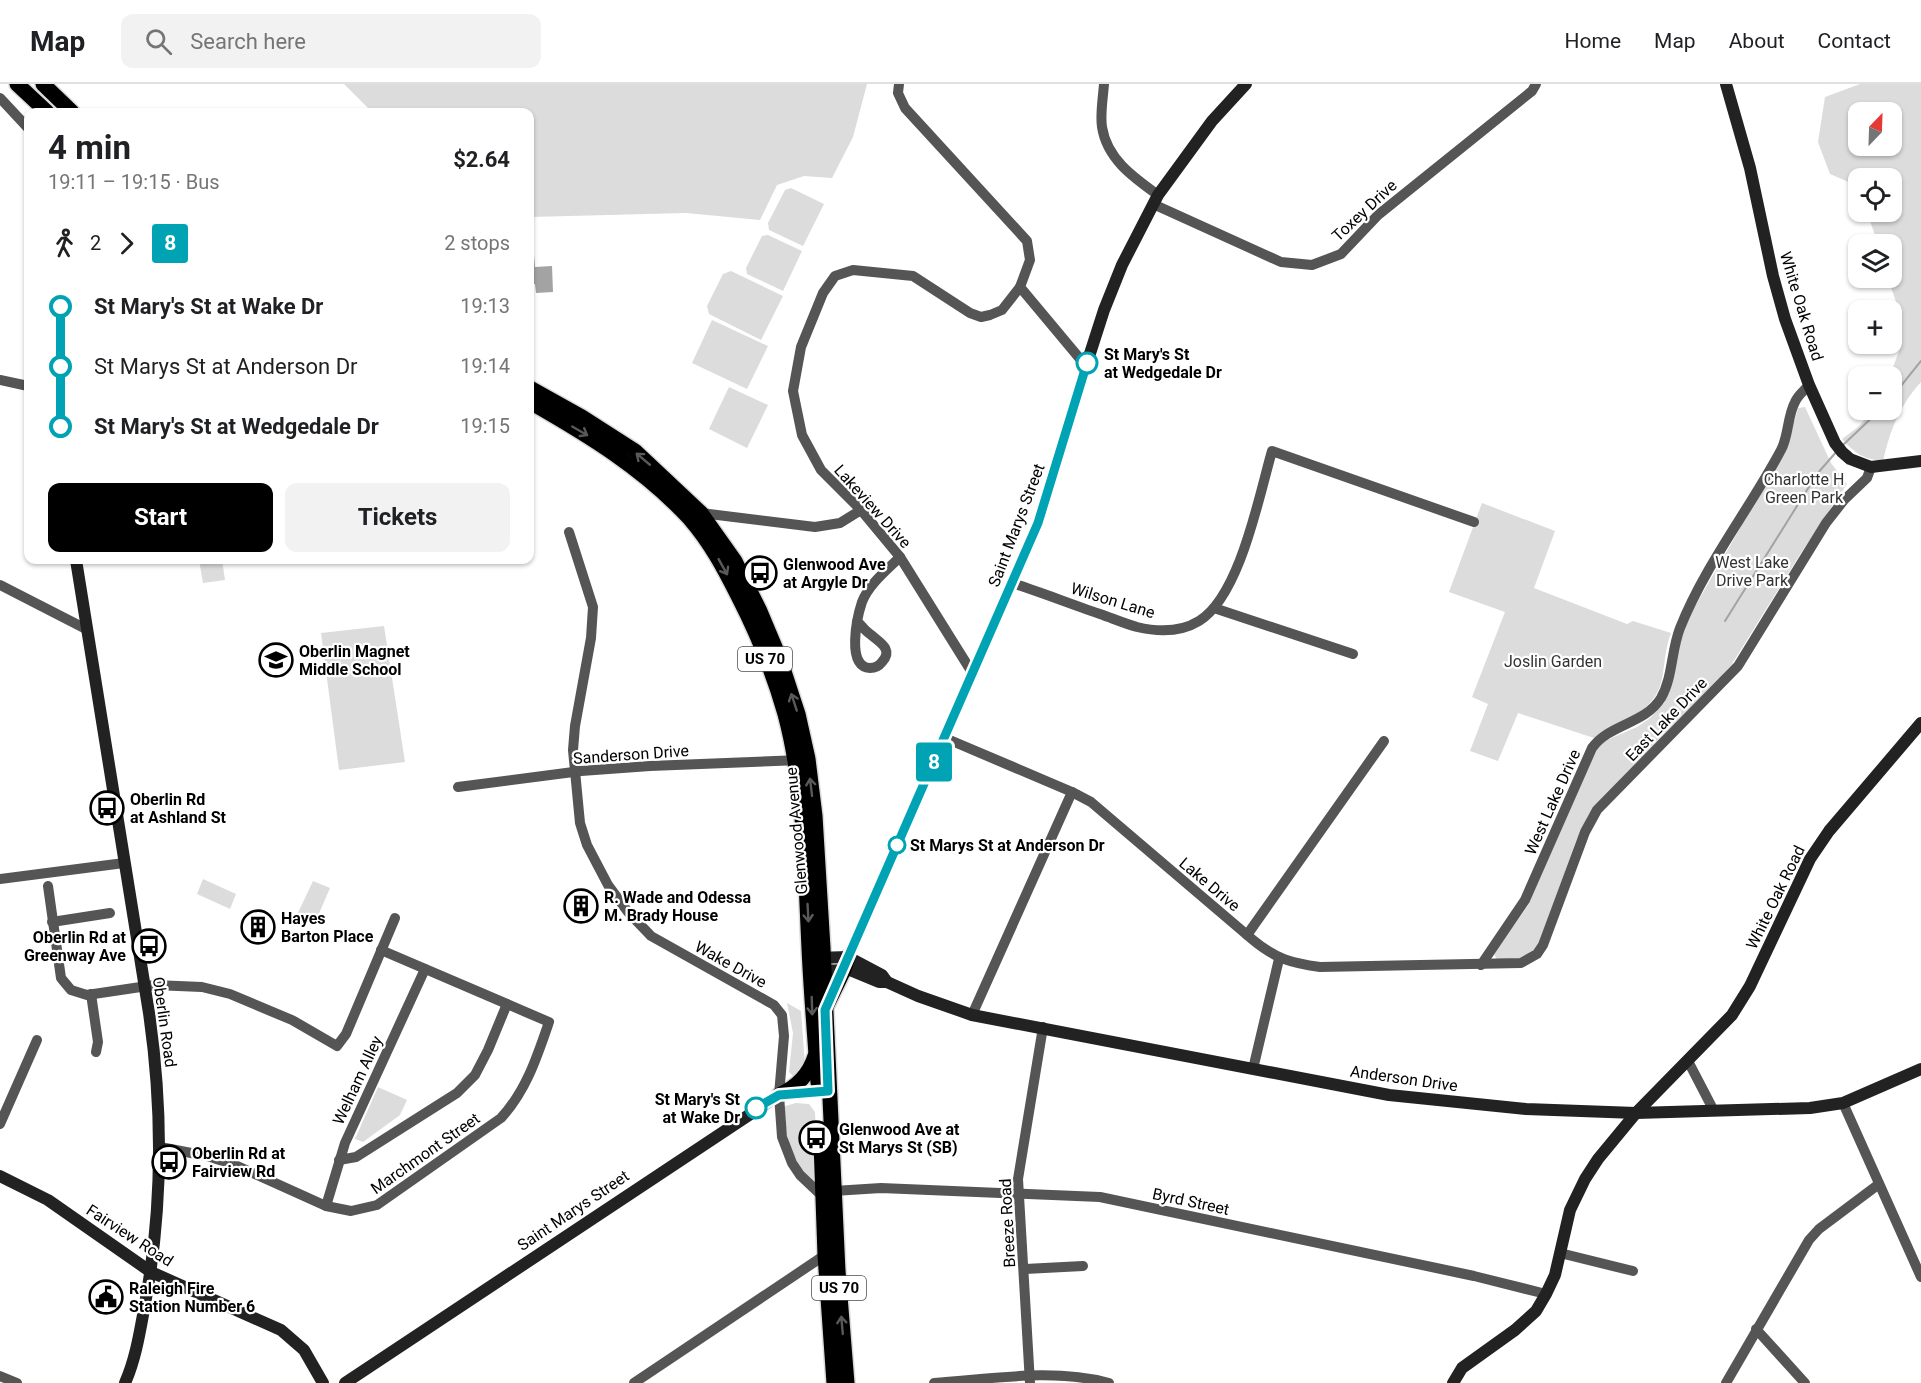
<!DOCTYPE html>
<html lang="en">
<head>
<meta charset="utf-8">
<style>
	:root { --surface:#fff; --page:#f2f2f2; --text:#202124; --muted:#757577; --line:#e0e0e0; --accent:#000 }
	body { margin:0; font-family:Roboto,sans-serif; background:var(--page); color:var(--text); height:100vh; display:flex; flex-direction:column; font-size:22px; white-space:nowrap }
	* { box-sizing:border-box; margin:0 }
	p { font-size:20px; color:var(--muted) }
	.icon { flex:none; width:33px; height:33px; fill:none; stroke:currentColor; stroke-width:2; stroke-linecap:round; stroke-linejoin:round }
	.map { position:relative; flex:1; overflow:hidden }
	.drawer { position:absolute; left:24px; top:24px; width:510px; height:456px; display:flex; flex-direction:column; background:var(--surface); border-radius:12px; box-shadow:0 2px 4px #0004 }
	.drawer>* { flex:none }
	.badge { padding:0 12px; border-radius:4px; font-size:21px; line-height:39px }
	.needle { width:39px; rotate:23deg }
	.controls { position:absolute; left:1848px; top:18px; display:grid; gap:12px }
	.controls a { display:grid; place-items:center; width:54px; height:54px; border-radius:12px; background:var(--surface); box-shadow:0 2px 4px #0004; font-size:30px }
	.map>.badge { position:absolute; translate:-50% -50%; box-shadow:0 0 0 3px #fff }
	.legs { display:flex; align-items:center; gap:9px; height:66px; padding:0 24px; font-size:20px }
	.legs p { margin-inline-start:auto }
	.summary { display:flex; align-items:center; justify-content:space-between; height:102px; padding:0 24px }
	h1 { font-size:33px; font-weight:700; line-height:45px }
	.action { display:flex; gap:12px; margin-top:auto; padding:12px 24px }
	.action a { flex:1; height:69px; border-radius:12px; background:var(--accent); color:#fff; font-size:24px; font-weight:700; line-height:69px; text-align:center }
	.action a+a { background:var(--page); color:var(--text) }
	ul { padding:0 24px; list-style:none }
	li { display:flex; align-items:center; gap:21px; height:60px; font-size:22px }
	li i { display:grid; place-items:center; width:9px; height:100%; margin:0 8px; background:currentColor }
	li i::after { content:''; width:15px; height:15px; margin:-8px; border:4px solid; border-radius:50%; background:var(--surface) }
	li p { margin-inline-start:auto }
	li:first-child i { background:linear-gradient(#0000 50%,currentColor 0) }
	li:last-child i { background:linear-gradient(currentColor 50%,#0000 0) }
	header { display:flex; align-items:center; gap:36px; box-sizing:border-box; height:84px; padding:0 30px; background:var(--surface); border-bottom:2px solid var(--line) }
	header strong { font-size:28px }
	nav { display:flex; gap:33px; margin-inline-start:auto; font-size:21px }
	.search { width:420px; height:54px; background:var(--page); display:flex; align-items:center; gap:15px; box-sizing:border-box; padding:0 21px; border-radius:12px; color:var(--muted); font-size:22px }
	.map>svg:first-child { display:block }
	.green { fill:#dcdcdc; fill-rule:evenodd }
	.water { fill:#a3a3a3 }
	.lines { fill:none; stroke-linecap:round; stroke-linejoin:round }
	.stream { stroke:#a3a3a3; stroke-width:2 }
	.primary-casing { stroke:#dbdbdb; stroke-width:18 }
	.street { stroke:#555; stroke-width:10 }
	.secondary { stroke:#222; stroke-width:12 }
	.primary { stroke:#000; stroke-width:15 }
	.oneway { stroke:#595959 }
	.line-1-casing { stroke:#fff; stroke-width:14 }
	.line-1 { stroke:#00a3b4; stroke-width:9 }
	.stop-1-dot { fill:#fff; stroke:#00a3b4; stroke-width:3 }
	.labels { text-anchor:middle; stroke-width:4.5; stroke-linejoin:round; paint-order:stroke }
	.shield { fill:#fff; stroke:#4c4c4c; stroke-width:1.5 }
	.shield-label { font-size:15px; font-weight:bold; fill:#000 }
	.street-label { font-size:16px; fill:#000; stroke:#fff }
	.stop-label { font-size:16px; font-weight:bold; fill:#000; stroke:#fff; text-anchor:start }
	.park-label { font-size:16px; fill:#333; stroke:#fff }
	.poi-label { font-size:16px; font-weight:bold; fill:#000; stroke:#fff; text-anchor:start }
</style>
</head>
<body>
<header>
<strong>Map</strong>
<div class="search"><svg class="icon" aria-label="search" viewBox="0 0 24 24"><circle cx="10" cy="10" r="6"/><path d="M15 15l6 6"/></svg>Search here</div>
<nav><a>Home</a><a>Map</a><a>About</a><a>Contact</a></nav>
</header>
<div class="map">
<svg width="1921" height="1299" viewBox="0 0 1921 1299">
	<rect width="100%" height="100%" fill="#fff"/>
	<g class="green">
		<path d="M344,0H867L853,53L832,94L804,92L777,101L760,136L686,129L530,133V28H372Z"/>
		<path d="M1860,0H1921V298C1899,322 1890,347 1883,377C1863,375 1856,370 1842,355L1858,343L1873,326H1892V292H1890L1900,264L1901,233L1888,194H1892V160H1878L1867,128H1892V94H1858V102L1830,90L1818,58L1825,13ZM1858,28H1892V62H1858Z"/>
		<path d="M791,104L824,120L803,162L769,146L768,139L785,106Z"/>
		<path d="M768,151L802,167L783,207L747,190L746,184L762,152Z"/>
		<path d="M731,187L783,212L761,256L709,230L707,222L723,190Z"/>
		<path d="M712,236L768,262L747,305L692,279Z"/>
		<path d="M729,303L768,321L747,364L709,345Z"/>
		<path d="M1805,323L1831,379L1847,400L1799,472L1732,580L1702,615L1589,730L1576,757L1537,864L1520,877H1498L1494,870L1527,823L1579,697L1598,663L1607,656L1637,643L1649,635L1664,619L1671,602L1681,552L1694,524L1738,448L1795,335L1798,324Z"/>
		<path d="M1482,419L1555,447L1534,504L1627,540L1633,537L1671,549C1665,564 1665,580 1662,595C1655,630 1619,637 1594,654L1518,629L1498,677L1470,667L1488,620L1472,613L1505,528L1449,508Z"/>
		<path d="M199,476H222L225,496L203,499Z"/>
		<path d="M384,542L405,678L339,686L321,549Z"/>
		<path d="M203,795L236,810L230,825L197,810Z"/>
		<path d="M313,797L330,804L314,841L296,833Z"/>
		<path d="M787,919L801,927L805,981L795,994L789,988L793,949Z"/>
		<path d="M378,1003L407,1016L400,1031L363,1058L355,1055Z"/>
		<path d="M796,1019L809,1020L815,1028L818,1096L817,1099H810C791,1069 785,1058 785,1022Z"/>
	</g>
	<path class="water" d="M530,171H534L535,183L552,182L553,208L536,209L535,200L530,201Z"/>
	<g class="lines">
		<g class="stream">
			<path d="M1892,313L1921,277"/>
			<path d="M1843,361L1880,326"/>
			<path d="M1725,537L1817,390L1837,367"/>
		</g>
		<defs>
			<g id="primary">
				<path d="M17,0L47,28"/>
				<path d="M43,0L72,28"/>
				<path d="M530,304L582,333L635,367L701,429L735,477L759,525L780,575L798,630L808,675L815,732L823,864L838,1187L847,1299"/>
				<path d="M530,318C588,351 644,385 690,435C710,458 724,484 738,512C756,547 774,591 785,630C805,705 805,786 809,864C811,909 815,954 818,999"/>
				<path d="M826,923L844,886L848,873"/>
				<path d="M779,1011C797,1003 809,991 815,972"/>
				<path d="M821,1059L825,1171L834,1299"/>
			</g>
		</defs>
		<use href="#primary" class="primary-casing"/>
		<g class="street">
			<path d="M899,0L898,9L905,24L1027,157L1030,176L1020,203L1002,226L990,231L981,233L970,229L913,192L853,186L835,192L823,209L801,263L793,307L802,351L821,386L861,426L900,473L973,590"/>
			<path d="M1104,0C1103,14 1100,30 1102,43C1107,75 1133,93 1158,111"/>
			<path d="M0,14L28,44"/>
			<path d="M1153,120L1281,178L1312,181L1341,170L1378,131L1532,7L1536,0"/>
			<path d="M1020,203L1086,282"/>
			<path d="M0,296L28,302"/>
			<path d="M698,431L701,429L815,443L840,439L861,426"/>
			<path d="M569,448L593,523L591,554L575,642L573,666L580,739L587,761L608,801L628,828L651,852L774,921L782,931L784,952L779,1011L782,1053L792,1079L800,1091L818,1108L881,1104L1100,1113L1474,1192L1546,1210"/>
			<path d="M1012,499C1043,509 1073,521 1103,531C1114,535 1126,540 1137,543C1158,548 1181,548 1199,537C1240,512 1259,412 1272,367L1474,438"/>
			<path d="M0,501L86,545"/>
			<path d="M1214,524L1353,570"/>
			<path d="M857,537C861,541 865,547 870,550C879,558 894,565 882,578C879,582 874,584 870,584C846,583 857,533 862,518C869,500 887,486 900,473"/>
			<path d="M945,654L1072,708L1091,718L1253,856C1276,875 1291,879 1320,883L1521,879L1537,870L1543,861L1585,748L1597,726L1738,582L1826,439L1844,416L1867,394L1871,383"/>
			<path d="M458,703L581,687L650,682L801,676"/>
			<path d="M0,795L124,779"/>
			<path d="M48,802L61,894L71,906L87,911L154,901L202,903L230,910L292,936L337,962L346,950L395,834"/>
			<path d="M52,838L110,829"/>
			<path d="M1247,851L1384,657"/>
			<path d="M1481,881L1525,816L1592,664C1609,640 1645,640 1661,614C1673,593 1671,567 1680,544C1705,481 1749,426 1781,366C1789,351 1787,333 1795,318C1798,311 1804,307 1809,301"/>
			<path d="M91,910L98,958L96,968"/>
			<path d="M972,931L1072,708"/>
			<path d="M1688,977L1714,1027"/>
			<path d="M1253,985L1279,875"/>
			<path d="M1843,1019L1921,1193"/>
			<path d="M0,1040L37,956"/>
			<path d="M160,1063L207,1072L235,1081L326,1122L351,1127L377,1121L501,1034C526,1007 537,973 549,938L381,866"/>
			<path d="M339,1076L356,1073L457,1009L475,991L488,966L507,920"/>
			<path d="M326,1122L345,1059L425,885"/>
			<path d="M1560,1169L1633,1187"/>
			<path d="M1025,1185L1083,1182"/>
			<path d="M1756,1245L1805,1299"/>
			<path d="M0,1292L17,1299"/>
			<path d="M634,1299L825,1171H829"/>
			<path d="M934,1299C991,1295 1053,1284 1109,1299"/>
			<path d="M1030,1299L1018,1095L1043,943"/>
			<path d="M1726,1299L1809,1156L1819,1145L1879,1100"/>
		</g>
		<g class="secondary">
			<path d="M1726,0L1750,84L1773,192L1785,235L1809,301L1835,359L1842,368L1850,375L1871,383L1921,377"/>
			<path d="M76,476L149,929C163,1026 163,1123 145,1220C140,1247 136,1274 125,1299"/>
			<path d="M848,873L1038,439L1086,282L1104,226L1122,181L1158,111L1212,37L1246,0"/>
			<path d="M817,874L848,873L882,891L887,898"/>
			<path d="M815,887L850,886L879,898H887L918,912L972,931L1389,1011L1526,1025L1636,1029L1810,1024L1843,1019L1921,985"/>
			<path d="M0,1092L48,1116L151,1188L281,1246L304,1266L323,1299"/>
			<path d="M345,1299L779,1011L828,1007"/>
			<path d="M1453,1299L1462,1284L1515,1246L1536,1227L1546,1210L1555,1191L1570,1126L1585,1095L1598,1075L1636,1029L1732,931L1750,902L1810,775L1829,747L1921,639"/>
		</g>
		<use href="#primary" class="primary"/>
	</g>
	<defs><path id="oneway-shaft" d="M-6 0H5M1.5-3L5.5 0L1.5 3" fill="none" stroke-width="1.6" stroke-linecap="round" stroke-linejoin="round" transform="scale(1.5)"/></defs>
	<g class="oneway">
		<use href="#oneway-shaft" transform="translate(580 347) rotate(30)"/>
		<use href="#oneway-shaft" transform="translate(643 375) rotate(-140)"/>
		<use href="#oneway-shaft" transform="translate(723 483) rotate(61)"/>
		<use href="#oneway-shaft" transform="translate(794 618) rotate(-108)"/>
		<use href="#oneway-shaft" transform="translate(811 703) rotate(-97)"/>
		<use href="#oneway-shaft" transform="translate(808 829) rotate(87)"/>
		<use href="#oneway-shaft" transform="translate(812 922) rotate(88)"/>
		<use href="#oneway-shaft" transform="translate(842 1241) rotate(-95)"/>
	</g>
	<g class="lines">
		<defs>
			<path id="line-1" d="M756,1024L779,1011L828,1007L825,926L1038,439L1087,279"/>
		</defs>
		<use href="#line-1" class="line-1-casing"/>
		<use href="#line-1" class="line-1"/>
	</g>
	<defs>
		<symbol id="bus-ring" viewBox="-11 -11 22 22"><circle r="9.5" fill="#fff" stroke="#000" stroke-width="1.5"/><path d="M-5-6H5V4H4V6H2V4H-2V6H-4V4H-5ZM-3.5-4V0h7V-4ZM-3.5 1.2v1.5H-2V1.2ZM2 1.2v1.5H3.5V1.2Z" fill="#000"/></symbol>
		<symbol id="school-ring" viewBox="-11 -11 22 22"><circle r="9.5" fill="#fff" stroke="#000" stroke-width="1.5"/><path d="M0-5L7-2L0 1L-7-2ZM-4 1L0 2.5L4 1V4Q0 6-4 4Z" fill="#000"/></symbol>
		<symbol id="building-ring" viewBox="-11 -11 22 22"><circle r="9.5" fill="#fff" stroke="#000" stroke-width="1.5"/><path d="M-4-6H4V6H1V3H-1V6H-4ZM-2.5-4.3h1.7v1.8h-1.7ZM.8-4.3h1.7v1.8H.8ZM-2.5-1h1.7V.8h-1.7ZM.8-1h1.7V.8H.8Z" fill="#000"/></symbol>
		<symbol id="civic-ring" viewBox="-11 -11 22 22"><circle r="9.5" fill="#fff" stroke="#000" stroke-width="1.5"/><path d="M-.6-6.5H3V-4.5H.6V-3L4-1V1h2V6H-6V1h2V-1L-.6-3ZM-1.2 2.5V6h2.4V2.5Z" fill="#000"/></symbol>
	</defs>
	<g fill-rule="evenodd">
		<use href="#bus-ring" x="741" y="470" width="38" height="38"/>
		<use href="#school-ring" x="257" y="557" width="38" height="38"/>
		<use href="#bus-ring" x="88" y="705" width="38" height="38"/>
		<use href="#building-ring" x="562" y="803" width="38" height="38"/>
		<use href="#building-ring" x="239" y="824" width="38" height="38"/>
		<use href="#bus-ring" x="130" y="843" width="38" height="38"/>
		<use href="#bus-ring" x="797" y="1035" width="38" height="38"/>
		<use href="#bus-ring" x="150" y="1059" width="38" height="38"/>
		<use href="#civic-ring" x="87" y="1194" width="38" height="38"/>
	</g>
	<g class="stop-1-dot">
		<circle cx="1087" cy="279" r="10"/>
		<circle cx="897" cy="761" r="8"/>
		<circle cx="756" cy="1024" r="10"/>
	</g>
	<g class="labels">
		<g class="shield">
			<rect x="738" y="563" width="54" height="24" rx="4.5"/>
			<rect x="812" y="1192" width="54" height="24" rx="4.5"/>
		</g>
		<g class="shield-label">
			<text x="765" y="580">US 70</text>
			<text x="839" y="1209">US 70</text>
		</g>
		<g class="street-label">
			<text transform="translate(1364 126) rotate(-43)" y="6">Toxey Drive</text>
			<text transform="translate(1802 222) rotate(73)" y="6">White Oak Road</text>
			<text transform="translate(873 422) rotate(48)" y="6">Lakeview Drive</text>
			<text transform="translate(1016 441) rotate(-69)" y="6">Saint Marys Street</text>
			<text transform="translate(1113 516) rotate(17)" y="6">Wilson Lane</text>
			<text transform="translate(1666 635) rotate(-46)" y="6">East Lake Drive</text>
			<text transform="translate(631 670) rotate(-4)" y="6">Sanderson Drive</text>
			<text transform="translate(1552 718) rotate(-66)" y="6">West Lake Drive</text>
			<text transform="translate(796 747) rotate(-95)" y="6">Glenwood Avenue</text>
			<text transform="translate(1210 800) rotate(40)" y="6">Lake Drive</text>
			<text transform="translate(1775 813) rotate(-64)" y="6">White Oak Road</text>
			<text transform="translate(731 880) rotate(29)" y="6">Wake Drive</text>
			<text transform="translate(165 938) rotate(82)" y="6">Oberlin Road</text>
			<text transform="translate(1404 994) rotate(8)" y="6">Anderson Drive</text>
			<text transform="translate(357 996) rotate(-65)" y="6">Welham Alley</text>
			<text transform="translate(425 1069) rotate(-35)" y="6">Marchmont Street</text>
			<text transform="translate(1191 1117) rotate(12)" y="6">Byrd Street</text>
			<text transform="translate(573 1126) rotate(-34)" y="6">Saint Marys Street</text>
			<text transform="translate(1007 1139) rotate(-93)" y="6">Breeze Road</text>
			<text transform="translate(130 1151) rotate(33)" y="6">Fairview Road</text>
		</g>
		<g class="stop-label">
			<text x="1104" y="276">St Mary's St<tspan x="1104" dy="18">at Wedgedale Dr</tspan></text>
			<text x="910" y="767">St Marys St at Anderson Dr</text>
			<text x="740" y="1021" text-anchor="end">St Mary's St<tspan x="740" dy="18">at Wake Dr</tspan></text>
		</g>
		<g class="park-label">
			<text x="1804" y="401">Charlotte H<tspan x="1804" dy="18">Green Park</tspan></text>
			<text x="1752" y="484">West Lake<tspan x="1752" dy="18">Drive Park</tspan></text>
			<text x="1553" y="583">Joslin Garden</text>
		</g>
		<g class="poi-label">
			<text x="783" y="486">Glenwood Ave<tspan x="783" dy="18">at Argyle Dr</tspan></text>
			<text x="299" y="573">Oberlin Magnet<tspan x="299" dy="18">Middle School</tspan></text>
			<text x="130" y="721">Oberlin Rd<tspan x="130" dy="18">at Ashland St</tspan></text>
			<text x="604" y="819">R. Wade and Odessa<tspan x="604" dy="18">M. Brady House</tspan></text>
			<text x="281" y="840">Hayes<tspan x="281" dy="18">Barton Place</tspan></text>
			<text x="126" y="859" text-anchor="end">Oberlin Rd at<tspan x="126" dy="18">Greenway Ave</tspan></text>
			<text x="839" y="1051">Glenwood Ave at<tspan x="839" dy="18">St Marys St (SB)</tspan></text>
			<text x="192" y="1075">Oberlin Rd at<tspan x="192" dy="18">Fairview Rd</tspan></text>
			<text x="129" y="1210">Raleigh Fire<tspan x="129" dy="18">Station Number 6</tspan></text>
		</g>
	</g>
</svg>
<div class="controls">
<a><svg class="needle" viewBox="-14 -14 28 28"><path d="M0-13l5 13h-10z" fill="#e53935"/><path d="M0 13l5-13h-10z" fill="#757577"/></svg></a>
<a><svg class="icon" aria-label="locate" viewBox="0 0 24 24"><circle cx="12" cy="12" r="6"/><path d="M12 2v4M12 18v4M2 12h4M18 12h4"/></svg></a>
<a><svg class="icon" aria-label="layers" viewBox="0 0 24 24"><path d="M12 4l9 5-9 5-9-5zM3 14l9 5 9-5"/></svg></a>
<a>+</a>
<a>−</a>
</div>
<b class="badge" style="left:934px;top:678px;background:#00a3b4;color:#fff">8</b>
<section class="drawer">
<div class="summary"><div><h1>4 min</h1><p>19:11 – 19:15 · Bus</p></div><b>$2.64</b></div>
<div class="legs"><svg class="icon" aria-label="walk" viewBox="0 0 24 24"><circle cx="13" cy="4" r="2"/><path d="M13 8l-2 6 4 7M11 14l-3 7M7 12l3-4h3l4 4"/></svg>2<svg class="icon" aria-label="forward" viewBox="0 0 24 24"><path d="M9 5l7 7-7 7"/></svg><b class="badge" style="background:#00a3b4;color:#fff">8</b><p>2 stops</p></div>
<ul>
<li><i style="color:#00a3b4"></i><b>St Mary's St at Wake Dr</b><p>19:13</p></li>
<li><i style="color:#00a3b4"></i><span>St Marys St at Anderson Dr</span><p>19:14</p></li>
<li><i style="color:#00a3b4"></i><b>St Mary's St at Wedgedale Dr</b><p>19:15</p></li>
</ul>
<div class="action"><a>Start</a><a>Tickets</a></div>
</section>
</div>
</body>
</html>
